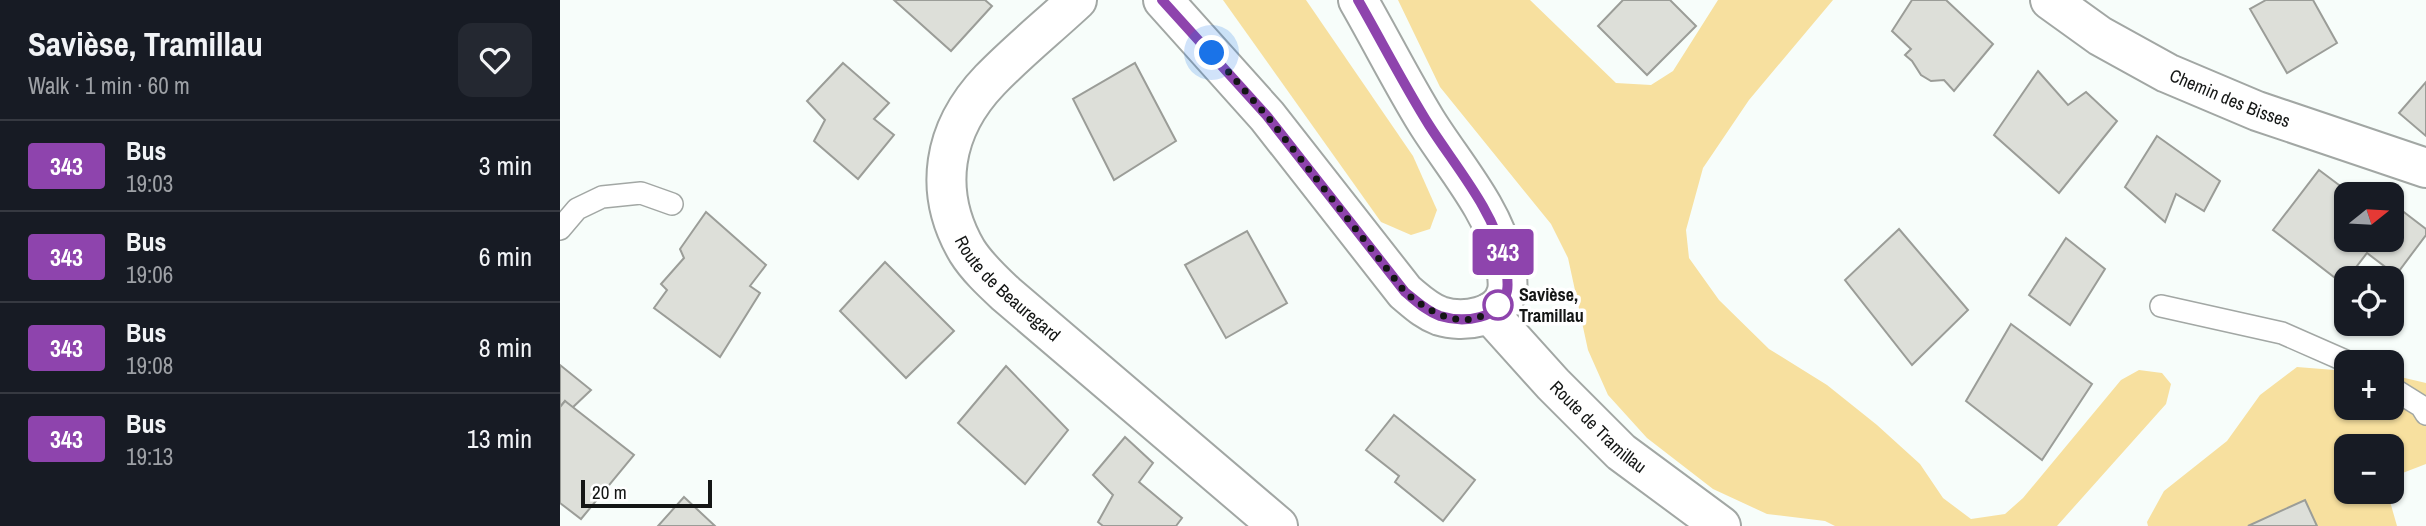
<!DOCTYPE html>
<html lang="en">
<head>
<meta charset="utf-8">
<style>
	:root { --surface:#171b24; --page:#242831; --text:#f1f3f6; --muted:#9ea1a6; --line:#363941 }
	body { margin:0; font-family:"Archivo Narrow",sans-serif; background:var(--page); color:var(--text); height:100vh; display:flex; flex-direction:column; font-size:26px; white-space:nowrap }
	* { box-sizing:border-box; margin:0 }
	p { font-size:23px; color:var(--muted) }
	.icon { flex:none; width:38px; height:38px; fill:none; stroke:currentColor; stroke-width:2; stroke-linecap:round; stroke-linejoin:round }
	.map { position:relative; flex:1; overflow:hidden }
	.sheet { display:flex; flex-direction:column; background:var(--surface); width:560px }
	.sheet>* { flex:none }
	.badge { padding:0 14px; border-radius:5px; font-size:24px; line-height:46px }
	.needle { width:46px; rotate:72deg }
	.buttons { position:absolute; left:1774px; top:182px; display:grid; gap:14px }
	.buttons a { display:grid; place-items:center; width:70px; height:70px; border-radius:14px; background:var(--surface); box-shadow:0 2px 5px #0004; font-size:35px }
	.scale { position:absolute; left:21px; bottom:18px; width:131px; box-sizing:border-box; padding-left:7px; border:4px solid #141615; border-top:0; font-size:19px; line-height:24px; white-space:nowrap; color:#141615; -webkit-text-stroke:5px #fff; paint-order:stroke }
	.you { position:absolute; width:35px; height:35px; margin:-18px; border:5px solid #fff; border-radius:50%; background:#1a73e8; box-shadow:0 0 0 10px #1a73e833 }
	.map>.badge { position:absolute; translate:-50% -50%; box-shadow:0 0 0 4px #fff }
	.round { display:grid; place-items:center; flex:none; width:74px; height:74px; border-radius:14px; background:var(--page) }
	.summary { display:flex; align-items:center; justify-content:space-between; height:119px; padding:0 28px }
	h1 { font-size:33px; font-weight:700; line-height:52px }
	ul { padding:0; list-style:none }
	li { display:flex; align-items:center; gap:21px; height:91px; padding:0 28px; border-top:2px solid var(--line) }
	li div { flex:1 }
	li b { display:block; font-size:26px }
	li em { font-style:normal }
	li .badge { min-width:77px; font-weight:700; text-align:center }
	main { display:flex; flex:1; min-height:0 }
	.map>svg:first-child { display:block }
	.green { fill:#f7e09f }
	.building { fill:#dddfd9; stroke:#9b9d98; stroke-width:2 }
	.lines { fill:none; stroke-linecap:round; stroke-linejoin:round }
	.lane-casing { stroke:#a2a7a4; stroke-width:24 }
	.street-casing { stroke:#a2a7a4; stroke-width:42 }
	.secondary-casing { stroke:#a2a7a4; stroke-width:42 }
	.lane { stroke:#fff; stroke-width:21 }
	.street { stroke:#fff; stroke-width:38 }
	.secondary { stroke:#fff; stroke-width:38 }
	.line-casing { stroke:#fff; stroke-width:16 }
	.line { stroke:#8e44ad; stroke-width:10 }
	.walk { stroke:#141615; stroke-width:7; stroke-dasharray:0 12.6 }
	.stop-dot { fill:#fff; stroke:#8e44ad; stroke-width:3.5 }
	.labels { text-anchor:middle; stroke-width:7; stroke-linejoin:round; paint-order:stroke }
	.street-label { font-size:18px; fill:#141615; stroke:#fff }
	.stop-label { font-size:18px; font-weight:bold; fill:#141615; stroke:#fff; text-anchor:start }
</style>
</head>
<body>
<main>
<section class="sheet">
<div class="summary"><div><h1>Savièse, Tramillau</h1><p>Walk · 1 min · 60 m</p></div><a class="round"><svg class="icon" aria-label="heart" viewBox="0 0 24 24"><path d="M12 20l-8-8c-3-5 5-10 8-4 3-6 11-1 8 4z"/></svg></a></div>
<ul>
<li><span class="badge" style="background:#8e44ad;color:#fff">343</span><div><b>Bus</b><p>19:03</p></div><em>3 min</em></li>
<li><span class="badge" style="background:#8e44ad;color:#fff">343</span><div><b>Bus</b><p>19:06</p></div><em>6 min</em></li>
<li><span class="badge" style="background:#8e44ad;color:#fff">343</span><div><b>Bus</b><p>19:08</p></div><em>8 min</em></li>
<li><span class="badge" style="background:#8e44ad;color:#fff">343</span><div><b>Bus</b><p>19:13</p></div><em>13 min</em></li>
</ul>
</section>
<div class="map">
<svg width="1866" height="526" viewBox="0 0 1866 526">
	<rect width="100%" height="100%" fill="#f7fdfa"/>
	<g class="green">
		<path d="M663,0H746L853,156L877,210L870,229L851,235L821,222Z"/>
		<path d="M838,0H970L1056,83L1091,85L1113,71L1158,0H1273L1189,100L1143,168L1126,230L1129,258L1159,300L1209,349L1267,385L1317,425L1360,464L1383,498L1411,519L1445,514L1463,498L1561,380L1579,370L1602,373L1611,384L1606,404L1497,526H1275L1265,521L1207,514L1153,489L1087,438L1048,395L1028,350L1008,258L991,224L880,87Z"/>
		<path d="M1737,367L1787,371V408H1832V375L1866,383V464L1840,474L1832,491V446H1787V492H1832L1829,498L1837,526H1588L1587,522L1604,491L1667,441L1700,395Z"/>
	</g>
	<g class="building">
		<path d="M334,0H425L432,6L391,51Z"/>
		<path d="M1063,0H1110L1136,26L1087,75L1038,26Z"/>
		<path d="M1352,0H1386L1433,44L1394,91L1384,80L1371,81L1361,75L1352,61L1345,55L1351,49L1332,31Z"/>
		<path d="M1706,0H1753L1777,43L1727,73L1690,9Z"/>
		<path d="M283,63L329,103L314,119L334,135L298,179L254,141L265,120L247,101Z"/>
		<path d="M575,63L616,141L554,180L513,99Z"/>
		<path d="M1478,71L1508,105L1526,92L1557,121L1499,193L1434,135Z"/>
		<path d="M1866,82V136L1839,113Z"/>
		<path d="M1597,136L1660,181L1644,211L1616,194L1605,222L1565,187Z"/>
		<path d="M1759,170L1791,194H1787V240H1832V203L1866,229V235L1836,275L1807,253L1783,284L1713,230Z"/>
		<path d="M146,212L206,265L190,286L200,293L160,357L94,308L107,290L101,284L124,258L120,249Z"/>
		<path d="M1339,229L1408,310L1352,365L1285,280Z"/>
		<path d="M687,231L727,303L666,338L625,265Z"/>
		<path d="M1506,238L1545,269L1510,325L1469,295Z"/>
		<path d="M325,262L394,331L346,378L280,311Z"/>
		<path d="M1451,324L1532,384L1482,460L1406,401Z"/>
		<path d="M0,365L31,390L12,408L5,401L0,407Z"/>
		<path d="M446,366L508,430L465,484L398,423Z"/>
		<path d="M5,401L74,455L21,519L0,503V407Z"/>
		<path d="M834,415L915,480L883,521L835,482L839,476L806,450Z"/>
		<path d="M565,437L593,463L579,482L622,518L616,526H543L538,522L553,495L533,475Z"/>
		<path d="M124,497L155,526H98Z"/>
		<path d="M1745,500L1757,526H1688Z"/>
	</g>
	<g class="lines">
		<defs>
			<g id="lane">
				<path d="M0,229L17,209L42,197L81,193L112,204"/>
				<path d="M1601,306L1722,333L1788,362"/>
				<path d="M1832,388L1861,406L1866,414"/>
			</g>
			<g id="street">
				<path id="s1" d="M517,0C488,27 457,52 430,80C383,129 372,191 407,251C417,267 432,281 446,294L718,526"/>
				<path id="s2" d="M1490,0L1540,36L1607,73L1697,111L1866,168"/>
				<path id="s3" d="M929,313L993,384L1061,452L1161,526"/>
			</g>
			<path id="secondary" d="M603,0L707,116L845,292C856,301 866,311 880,316C902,323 941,319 947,291C949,281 946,268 944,259C934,210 892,163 866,121C842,82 821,40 798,0"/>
		</defs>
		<use href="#lane" class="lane-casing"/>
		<use href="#street" class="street-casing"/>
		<use href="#secondary" class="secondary-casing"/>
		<use href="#lane" class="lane"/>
		<use href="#street" class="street"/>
		<use href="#secondary" class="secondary"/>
	</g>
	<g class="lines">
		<defs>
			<path id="line" d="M602,0L707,116L845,292C856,301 866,311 880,316C903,323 941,320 947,291C949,281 946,268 944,259C935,212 895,166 869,125C844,85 822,42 798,0"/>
		</defs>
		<use href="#line" class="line-casing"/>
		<use href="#line" class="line"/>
		<path class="walk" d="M652,53L707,116L845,292C872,315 908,334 938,305"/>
	</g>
	<circle class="stop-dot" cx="938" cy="305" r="14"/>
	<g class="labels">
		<g class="street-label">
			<text dy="6" stroke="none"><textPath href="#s2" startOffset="206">Chemin des Bisses</textPath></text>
			<text dy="6" stroke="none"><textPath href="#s1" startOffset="360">Route de Beauregard</textPath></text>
			<text dy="6" stroke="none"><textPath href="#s3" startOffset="158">Route de Tramillau</textPath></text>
		</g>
		<g class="stop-label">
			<text x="959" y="301">Savièse,<tspan x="959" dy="21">Tramillau</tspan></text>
		</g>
	</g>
</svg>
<div class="buttons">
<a><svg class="needle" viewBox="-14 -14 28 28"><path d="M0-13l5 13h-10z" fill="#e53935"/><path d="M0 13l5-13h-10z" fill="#9ea1a6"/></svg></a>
<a><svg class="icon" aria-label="locate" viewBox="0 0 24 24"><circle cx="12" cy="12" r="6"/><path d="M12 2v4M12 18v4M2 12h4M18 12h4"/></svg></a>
<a>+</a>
<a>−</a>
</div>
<div class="scale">20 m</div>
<div class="you" style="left:652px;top:53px"></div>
<b class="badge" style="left:943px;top:252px;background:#8e44ad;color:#fff">343</b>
</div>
</main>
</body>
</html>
